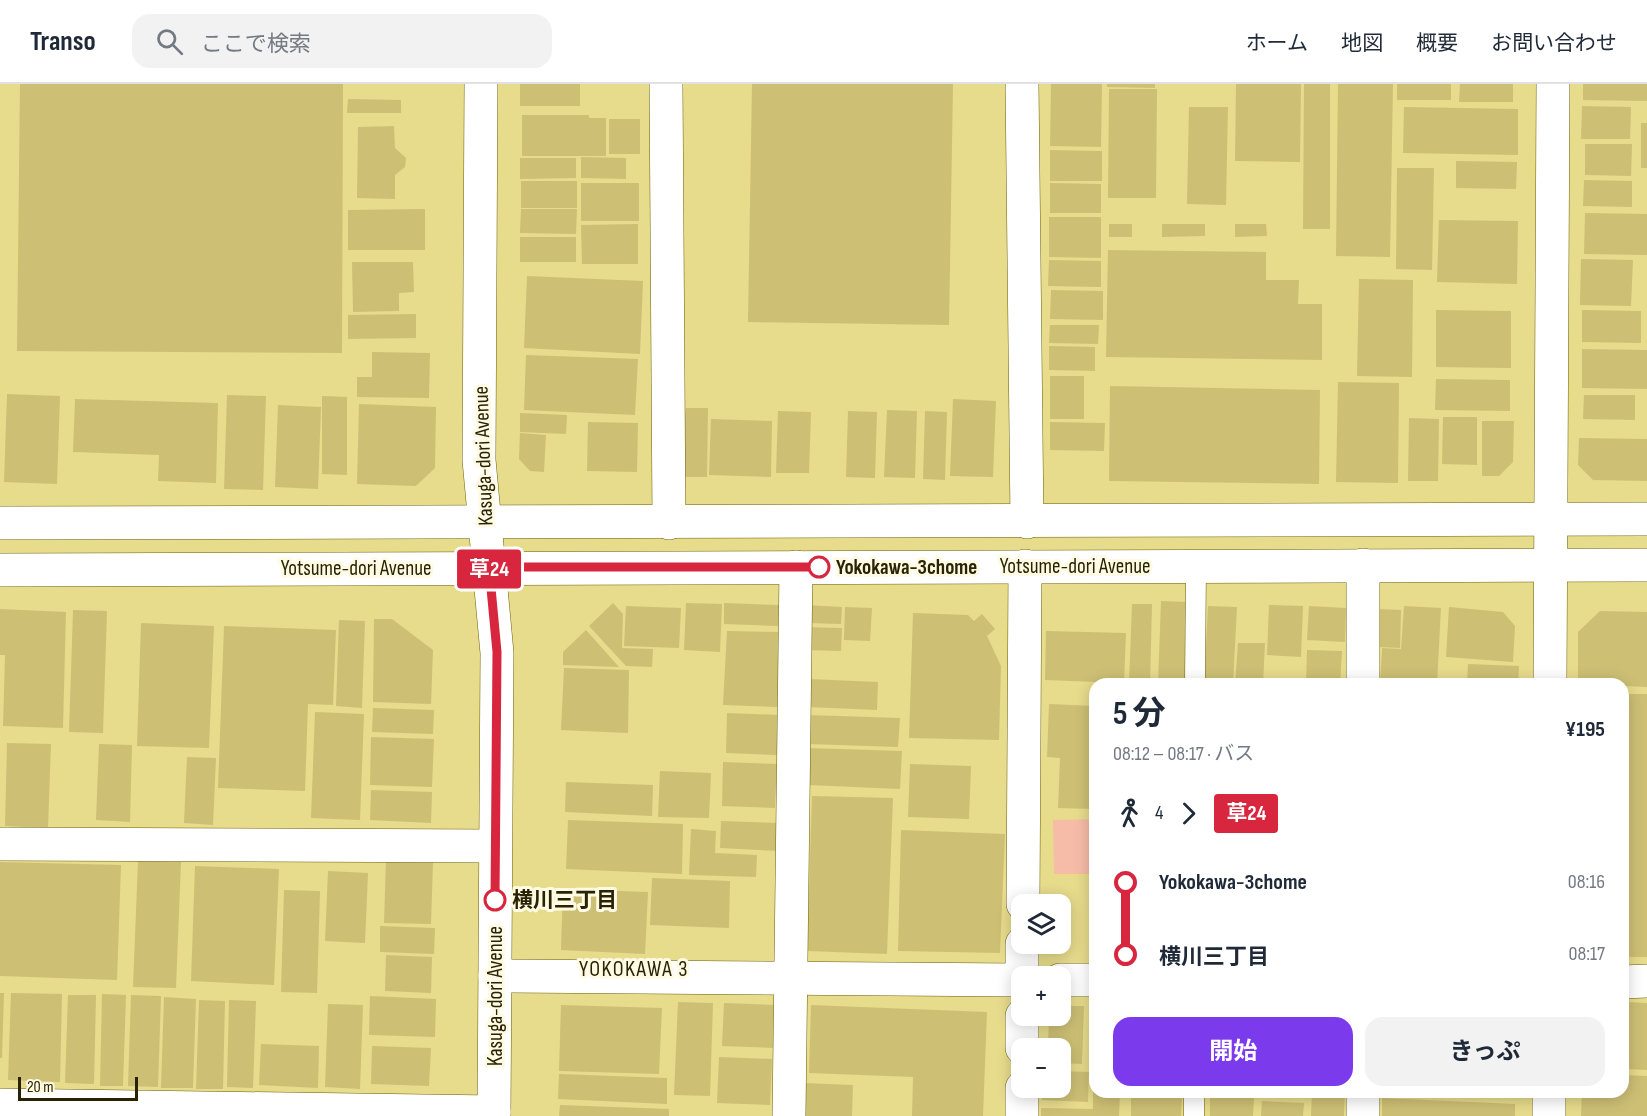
<!DOCTYPE html>
<html lang="ja">
<head>
<meta charset="utf-8">
<style>
	:root { --surface:#fff; --page:#f2f2f3; --text:#1f2937; --muted:#747a83; --line:#e0e1e3; --accent:#7c3aed }
	body { margin:0; font-family:"Sofia Sans Condensed","Noto Sans JP",sans-serif; background:var(--page); color:var(--text); height:100vh; display:flex; flex-direction:column; font-size:22px; white-space:nowrap }
	* { box-sizing:border-box; margin:0 }
	p { font-size:20px; color:var(--muted) }
	.icon { flex:none; width:33px; height:33px; fill:none; stroke:currentColor; stroke-width:2; stroke-linecap:round; stroke-linejoin:round }
	.map { position:relative; flex:1; overflow:hidden }
	.drawer { position:absolute; left:1089px; top:594px; width:540px; height:420px; display:flex; flex-direction:column; background:var(--surface); border-radius:18px; box-shadow:0 3px 15px #0003 }
	.drawer>* { flex:none }
	.badge { padding:0 12px; border-radius:4px; font-size:21px; line-height:39px }
	.buttons { position:absolute; left:1011px; top:810px; display:grid; gap:12px }
	.buttons a { display:grid; place-items:center; width:60px; height:60px; border-radius:12px; background:var(--surface); box-shadow:0 3px 15px #0003; font-size:30px }
	.scale { position:absolute; left:18px; bottom:15px; width:120px; box-sizing:border-box; padding-left:6px; border:3px solid #292303; border-top:0; font-size:16px; line-height:21px; white-space:nowrap; color:#292303; -webkit-text-stroke:4px #fefae4; paint-order:stroke }
	.map>.badge { position:absolute; translate:-50% -50%; box-shadow:0 0 0 3px #fff }
	.legs { display:flex; align-items:center; gap:9px; height:66px; padding:0 24px; font-size:20px }
	.legs p { margin-inline-start:auto }
	.overview { display:flex; align-items:center; justify-content:space-between; height:102px; padding:0 24px }
	h1 { font-size:33px; font-weight:700; line-height:45px }
	.cta { display:flex; gap:12px; margin-top:auto; padding:12px 24px }
	.cta a { flex:1; height:69px; border-radius:18px; background:var(--accent); color:#fff; font-size:24px; font-weight:700; line-height:69px; text-align:center }
	.cta a+a { background:var(--page); color:var(--text) }
	ul { padding:0 24px; list-style:none }
	li { display:flex; align-items:center; gap:21px; height:72px; font-size:22px }
	li i { display:grid; place-items:center; width:9px; height:100%; margin:0 8px; background:currentColor }
	li i::after { content:''; width:15px; height:15px; margin:-8px; border:4px solid; border-radius:50%; background:var(--surface) }
	li p { margin-inline-start:auto }
	li:first-child i { background:linear-gradient(#0000 50%,currentColor 0) }
	li:last-child i { background:linear-gradient(currentColor 50%,#0000 0) }
	header { display:flex; align-items:center; gap:36px; box-sizing:border-box; height:84px; padding:0 30px; background:var(--surface); border-bottom:2px solid var(--line) }
	header strong { font-size:28px }
	nav { display:flex; gap:33px; margin-inline-start:auto; font-size:21px }
	.search { width:420px; height:54px; background:var(--page); display:flex; align-items:center; gap:15px; box-sizing:border-box; padding:0 21px; border-radius:18px; color:var(--muted); font-size:22px }
	.map>svg:first-child { display:block }
	.park { fill:#f6bca7 }
	.building { fill:#cdc075 }
	.lines { fill:none; stroke-linecap:round; stroke-linejoin:round }
	.service-casing { stroke:#6d6004; stroke-width:21 }
	.minor-casing { stroke:#6d6004; stroke-width:34 }
	.tertiary-casing { stroke:#6d6004; stroke-width:34 }
	.secondary-casing { stroke:#6d6004; stroke-width:34 }
	.service { stroke:#fff; stroke-width:20 }
	.minor { stroke:#fff; stroke-width:33 }
	.tertiary { stroke:#fff; stroke-width:33 }
	.secondary { stroke:#fff; stroke-width:33 }
	.line-1-casing { stroke:#fff; stroke-width:14 }
	.line-1 { stroke:#d7263d; stroke-width:9 }
	.stop-1-dot { fill:#fff; stroke:#d7263d; stroke-width:3 }
	.labels { text-anchor:middle; stroke-width:6; stroke-linejoin:round; paint-order:stroke }
	.street-label { font-size:21px; fill:#292303; stroke:#fefae4 }
	.stop-label { font-size:21px; font-weight:bold; fill:#292303; stroke:#fefae4; text-anchor:start }
	.neighbourhood-label { font-size:22px; letter-spacing:1.5px; fill:#292303; stroke:#fefae4 }
</style>
</head>
<body>
<header>
<strong>Transo</strong>
<div class="search"><svg class="icon" aria-label="search" viewBox="0 0 24 24"><circle cx="10" cy="10" r="6"/><path d="M15 15l6 6"/></svg>ここで検索</div>
<nav><a>ホーム</a><a>地図</a><a>概要</a><a>お問い合わせ</a></nav>
</header>
<div class="map">
<svg width="1647" height="1032" viewBox="0 0 1647 1032">
	<rect width="100%" height="100%" fill="#e7db8c"/>
	<path class="park" d="M1095,735V790H1054L1053,736Z"/>
	<g class="building">
		<path d="M20,0H343L342,269L17,267Z"/>
		<rect x="520" y="0" width="60" height="22"/>
		<path d="M752,0H953L949,241L748,238Z"/>
		<path d="M1051,0H1102L1101,63L1050,62Z"/>
		<path d="M1107,0H1155V4L1107,3Z"/>
		<path d="M1236,0H1301L1300,78L1235,77Z"/>
		<path d="M1304,0H1330V145H1303Z"/>
		<path d="M1338,0H1393L1390,173L1336,172Z"/>
		<rect x="1397" y="0" width="54" height="16"/>
		<path d="M1460,0H1513V18H1459Z"/>
		<path d="M1583,0H1647V17L1583,16Z"/>
		<path d="M1109,5H1157L1156,114H1108Z"/>
		<path d="M348,15L401,16V29H347Z"/>
		<path d="M1582,22L1631,23L1630,55H1581Z"/>
		<path d="M1189,23H1228L1226,121L1187,120Z"/>
		<path d="M1404,23L1518,25V71L1403,69Z"/>
		<path d="M522,31H589V34H606V72H522Z"/>
		<rect x="609" y="35" width="31" height="35"/>
		<rect x="1641" y="39" width="6" height="45"/>
		<path d="M394,42L395,64L406,74L405,83L395,91V115L357,114L358,43Z"/>
		<path d="M1585,60H1632L1631,92L1585,91Z"/>
		<path d="M1050,66L1102,67V97H1050Z"/>
		<path d="M581,73L626,74V95L581,94Z"/>
		<path d="M520,74H576V94L520,95Z"/>
		<path d="M1456,77L1517,78L1516,105L1456,104Z"/>
		<path d="M1397,84H1434L1432,186L1396,185Z"/>
		<path d="M1584,96L1632,97V123L1583,122Z"/>
		<rect x="521" y="97" width="56" height="27"/>
		<rect x="581" y="99" width="58" height="38"/>
		<path d="M1050,99L1101,100V129H1050Z"/>
		<path d="M425,125V166H348V126Z"/>
		<path d="M521,125H577L576,150L520,149Z"/>
		<path d="M1585,129L1647,130V171L1584,170Z"/>
		<path d="M1049,133H1101V174L1049,173Z"/>
		<path d="M1439,136L1518,137L1517,200L1437,198Z"/>
		<path d="M638,140V180H582L581,141Z"/>
		<rect x="1109" y="140" width="23" height="13"/>
		<path d="M1162,140H1205V152L1162,153Z"/>
		<path d="M1235,140H1266L1267,152L1235,153Z"/>
		<rect x="520" y="153" width="56" height="25"/>
		<path d="M1108,166L1266,168V196H1299L1298,220H1322V276L1106,273Z"/>
		<path d="M1581,175L1633,176L1631,222L1580,221Z"/>
		<path d="M1049,176L1101,177V203L1048,202Z"/>
		<path d="M352,178H413L414,208L399,209V227L353,228Z"/>
		<path d="M527,192L643,197L640,270L524,264Z"/>
		<path d="M1359,195L1413,196L1412,293L1357,292Z"/>
		<path d="M1051,206L1103,207V236L1050,235Z"/>
		<path d="M1436,226L1511,227V284L1436,283Z"/>
		<path d="M1582,226L1641,227V259L1582,258Z"/>
		<path d="M416,230V254L348,255V231Z"/>
		<path d="M1050,241H1099L1098,260L1049,259Z"/>
		<path d="M1049,262L1095,263V287L1049,286Z"/>
		<path d="M1582,265L1647,266V305L1582,304Z"/>
		<path d="M372,268L430,269L429,314L357,313V293H372Z"/>
		<path d="M526,271L638,275L635,331L524,326Z"/>
		<rect x="1050" y="292" width="34" height="43"/>
		<path d="M1436,295L1510,296V327L1435,326Z"/>
		<path d="M1338,298L1399,299L1398,399L1336,398Z"/>
		<path d="M1110,302L1320,306L1319,400L1109,397Z"/>
		<path d="M7,310L60,312L57,400L4,398Z"/>
		<path d="M227,311L266,312L263,406L224,405Z"/>
		<path d="M1584,311H1635V336L1583,335Z"/>
		<path d="M322,312L347,313V391L322,390Z"/>
		<path d="M75,315L218,319L216,399L158,397L159,371L73,368Z"/>
		<path d="M953,315L996,317L993,393L950,392Z"/>
		<path d="M359,320L436,323L435,384L416,402L357,400Z"/>
		<path d="M278,321L321,323L318,405L275,403Z"/>
		<path d="M686,324H708L707,393H678V331H685Z"/>
		<path d="M887,326L917,327L915,394L884,393Z"/>
		<path d="M778,327L811,328L809,389H776Z"/>
		<path d="M848,327L877,328L875,394L846,393Z"/>
		<path d="M925,327L947,328L945,396L923,395Z"/>
		<path d="M520,329L567,331L566,350L520,348Z"/>
		<path d="M1443,333H1477V381L1442,380Z"/>
		<path d="M1409,334L1439,335L1438,397H1408Z"/>
		<path d="M711,335L772,337L771,393L709,391Z"/>
		<path d="M1482,337H1514L1513,378L1499,392H1482Z"/>
		<path d="M588,338L638,339L637,388L587,387Z"/>
		<path d="M1050,338L1105,339L1104,367L1050,366Z"/>
		<path d="M520,349L546,351L544,388L530,387L519,375Z"/>
		<path d="M1579,354L1647,355V397L1593,396L1578,381Z"/>
		<path d="M1161,517L1188,518L1186,600H1158Z"/>
		<path d="M613,519L623,530L622,564L653,565L652,583L626,582L589,542Z"/>
		<path d="M686,519L722,520L720,568L684,566Z"/>
		<path d="M724,519L779,521L778,542L724,540Z"/>
		<path d="M1132,520H1152L1150,600H1129Z"/>
		<path d="M806,521L842,523L841,540L806,539Z"/>
		<path d="M1269,521L1303,522L1301,573L1267,571Z"/>
		<path d="M626,522L681,524L679,564L624,562Z"/>
		<path d="M1208,522L1237,523L1233,600H1204Z"/>
		<path d="M1309,522L1346,524L1345,558L1307,556Z"/>
		<path d="M1404,522L1441,524L1437,600H1380L1382,564L1401,565Z"/>
		<path d="M845,523L872,524L870,557L844,556Z"/>
		<path d="M1449,523L1503,528L1515,542L1513,578L1446,573Z"/>
		<path d="M0,525L66,528L63,644L3,642L5,571H0Z"/>
		<path d="M1379,525L1401,526L1400,564L1377,563Z"/>
		<path d="M73,526L107,527L103,649L69,648Z"/>
		<path d="M1600,527L1647,528V603L1578,600V548Z"/>
		<path d="M913,529L968,531L974,537L982,530L995,545L987,552L1001,582L999,656L909,654Z"/>
		<path d="M374,535H392L433,566L431,620L373,618Z"/>
		<path d="M339,536L365,537L362,624L336,622Z"/>
		<path d="M141,539L214,542L209,664L137,662Z"/>
		<path d="M224,542L336,546L333,621L308,620L305,707L218,704Z"/>
		<path d="M804,543L842,544L841,567L803,566Z"/>
		<path d="M586,546L619,583L563,581V568Z"/>
		<path d="M727,547L780,548L778,623L723,621Z"/>
		<path d="M1046,547L1126,549L1124,599L1045,596Z"/>
		<path d="M1238,559H1265L1263,600H1235Z"/>
		<path d="M1307,566L1342,567L1340,600H1306Z"/>
		<path d="M1468,580L1519,582L1518,600H1467Z"/>
		<path d="M564,584L629,586L628,649L561,646Z"/>
		<path d="M809,595L878,598L877,626L808,623Z"/>
		<rect x="1623" y="610" width="24" height="263"/>
		<path d="M1049,620L1095,622L1094,725L1058,724L1060,674L1047,673Z"/>
		<path d="M373,624L434,626L433,650L372,648Z"/>
		<path d="M315,628L364,630L360,736L311,734Z"/>
		<path d="M727,629L779,631L778,671L726,669Z"/>
		<path d="M808,631L900,634L898,663L807,660Z"/>
		<path d="M371,653L434,655L432,703L370,701Z"/>
		<path d="M7,659L51,660L48,744L5,742Z"/>
		<path d="M99,660L132,661L130,738L96,736Z"/>
		<path d="M809,664L902,667L900,705L808,701Z"/>
		<path d="M187,673L216,674L213,741L184,739Z"/>
		<path d="M723,678L777,680L775,724L722,722Z"/>
		<path d="M910,680L971,682L969,735L908,733Z"/>
		<path d="M660,687L711,689L709,734L658,733Z"/>
		<path d="M566,698L653,701L652,732L565,728Z"/>
		<path d="M371,706L432,708L431,739L370,736Z"/>
		<path d="M812,712L893,714L887,870L807,867Z"/>
		<path d="M568,736L683,740L682,790L566,785Z"/>
		<path d="M721,737L780,739L778,767L720,764Z"/>
		<path d="M691,745L716,747L715,769L757,771L756,793L689,791Z"/>
		<path d="M901,746L1005,750L1000,869L898,867Z"/>
		<path d="M386,776L433,778L431,840L384,839Z"/>
		<path d="M138,777L181,778L176,904L133,903Z"/>
		<path d="M0,778L121,781L117,896L0,892Z"/>
		<path d="M195,782L279,785L274,901L191,897Z"/>
		<path d="M328,787L368,789L365,859L325,857Z"/>
		<path d="M652,794L730,797L729,844L650,841Z"/>
		<path d="M563,805L648,808L645,870L561,866Z"/>
		<path d="M284,806L320,807L317,909L281,908Z"/>
		<path d="M380,842L435,844L434,870L380,868Z"/>
		<path d="M386,871L432,873L431,909L385,907Z"/>
		<path d="M0,909H4L2,974H0Z"/>
		<path d="M11,909L62,910L60,998L8,996Z"/>
		<path d="M102,910L126,911L123,1002H100Z"/>
		<path d="M68,911H96L94,1000L65,999Z"/>
		<path d="M131,911L161,912L158,1003L128,1002Z"/>
		<path d="M370,912L436,915L435,953L369,951Z"/>
		<path d="M164,913L196,915L193,1004H161Z"/>
		<path d="M199,916L225,917L223,1005H196Z"/>
		<path d="M229,916L256,917L253,1004L227,1003Z"/>
		<path d="M678,918L713,919L710,1012L674,1011Z"/>
		<path d="M1628,918L1647,919V986L1625,985Z"/>
		<path d="M724,919L776,921L774,964L722,962Z"/>
		<path d="M328,920L363,921L360,1005L325,1003Z"/>
		<path d="M561,921L662,924L659,990L559,987Z"/>
		<path d="M811,921L987,928L983,1032H912L913,993L809,989Z"/>
		<path d="M1060,922H1084L1082,980L1060,979V964H1048L1049,932H1060Z"/>
		<path d="M261,960L319,962L318,1004L259,1001Z"/>
		<path d="M372,962L431,964L429,1002L371,1000Z"/>
		<path d="M719,973L772,975L770,1021L717,1019Z"/>
		<path d="M1060,987L1089,988L1088,1018L1042,1016V1004H1060Z"/>
		<path d="M559,990L667,994V1020L558,1015Z"/>
		<path d="M1623,991L1647,992V1032H1581L1582,1008H1623Z"/>
		<path d="M803,999L853,1001L852,1032H802Z"/>
		<path d="M1093,1008H1120L1119,1032H1041V1024L1093,1025Z"/>
		<path d="M1312,1008H1345L1344,1032H1311Z"/>
		<path d="M1131,1011L1182,1013L1181,1032H1131Z"/>
		<path d="M1210,1012L1254,1013L1253,1032H1210Z"/>
		<path d="M1382,1014L1515,1020V1032H1382Z"/>
		<path d="M1262,1017L1304,1019L1303,1032H1261Z"/>
		<path d="M560,1021L669,1025V1032H559Z"/>
	</g>
	<g class="lines">
		<defs>
			<g id="service">
				<path d="M1195,600L1196,482"/>
				<path d="M1194,1008V1032"/>
			</g>
			<g id="minor">
				<path d="M666,0L669,439"/>
				<path d="M1022,0L1027,438"/>
				<path d="M1363,481V600"/>
				<path d="M0,760L495,762"/>
				<path d="M1023,820L1025,482"/>
				<path d="M1022,860V892"/>
				<path d="M495,892L1022,896"/>
				<path d="M1060,896H1095"/>
				<path d="M1623,898L1647,897"/>
				<path d="M1022,964V932"/>
				<path d="M1363,1008V1032"/>
				<path d="M0,1021L494,1028"/>
				<path d="M789,1032L796,483"/>
				<path d="M1022,1032V1004"/>
			</g>
			<g id="tertiary">
				<path d="M481,0L479,376L497,569L494,1032"/>
				<path d="M1550,600L1553,0"/>
				<path d="M1549,1032V1008"/>
			</g>
			<g id="secondary">
				<path d="M0,439L1647,435"/>
				<path d="M0,486L1647,481"/>
			</g>
		</defs>
		<use href="#service" class="service-casing"/>
		<use href="#minor" class="minor-casing"/>
		<use href="#tertiary" class="tertiary-casing"/>
		<use href="#secondary" class="secondary-casing"/>
		<use href="#service" class="service"/>
		<use href="#minor" class="minor"/>
		<use href="#tertiary" class="tertiary"/>
		<use href="#secondary" class="secondary"/>
	</g>
	<g class="lines">
		<defs>
			<path id="line-1" d="M495,816L497,568L489,483H819"/>
		</defs>
		<use href="#line-1" class="line-1-casing"/>
		<use href="#line-1" class="line-1"/>
	</g>
	<g class="stop-1-dot">
		<circle cx="819" cy="483" r="10"/>
		<circle cx="495" cy="816" r="10"/>
	</g>
	<g class="labels">
		<g class="street-label">
			<text transform="translate(483 372) rotate(-92)" y="7">Kasuga-dori Avenue</text>
			<text x="1075" y="489">Yotsume-dori Avenue</text>
			<text x="356" y="491">Yotsume-dori Avenue</text>
			<text transform="translate(495 912) rotate(-90)" y="7">Kasuga-dori Avenue</text>
		</g>
		<g class="stop-label">
			<text x="836" y="490">Yokokawa-3chome</text>
			<text x="512" y="823">横川三丁目</text>
		</g>
		<g class="neighbourhood-label">
			<text x="634" y="892">YOKOKAWA 3</text>
		</g>
	</g>
</svg>
<div class="buttons">
<a><svg class="icon" aria-label="layers" viewBox="0 0 24 24"><path d="M12 4l9 5-9 5-9-5zM3 14l9 5 9-5"/></svg></a>
<a>+</a>
<a>−</a>
</div>
<div class="scale">20 m</div>
<b class="badge" style="left:489px;top:485px;background:#d7263d;color:#fff">草24</b>
<section class="drawer">
<div class="overview"><div><h1>5 分</h1><p>08:12 – 08:17 · バス</p></div><b>¥195</b></div>
<div class="legs"><svg class="icon" aria-label="walk" viewBox="0 0 24 24"><circle cx="13" cy="4" r="2"/><path d="M13 8l-2 6 4 7M11 14l-3 7M7 12l3-4h3l4 4"/></svg>4<svg class="icon" aria-label="forward" viewBox="0 0 24 24"><path d="M9 5l7 7-7 7"/></svg><b class="badge" style="background:#d7263d;color:#fff">草24</b></div>
<ul>
<li><i style="color:#d7263d"></i><b>Yokokawa-3chome</b><p>08:16</p></li>
<li><i style="color:#d7263d"></i><b>横川三丁目</b><p>08:17</p></li>
</ul>
<div class="cta"><a>開始</a><a>きっぷ</a></div>
</section>
</div>
</body>
</html>
